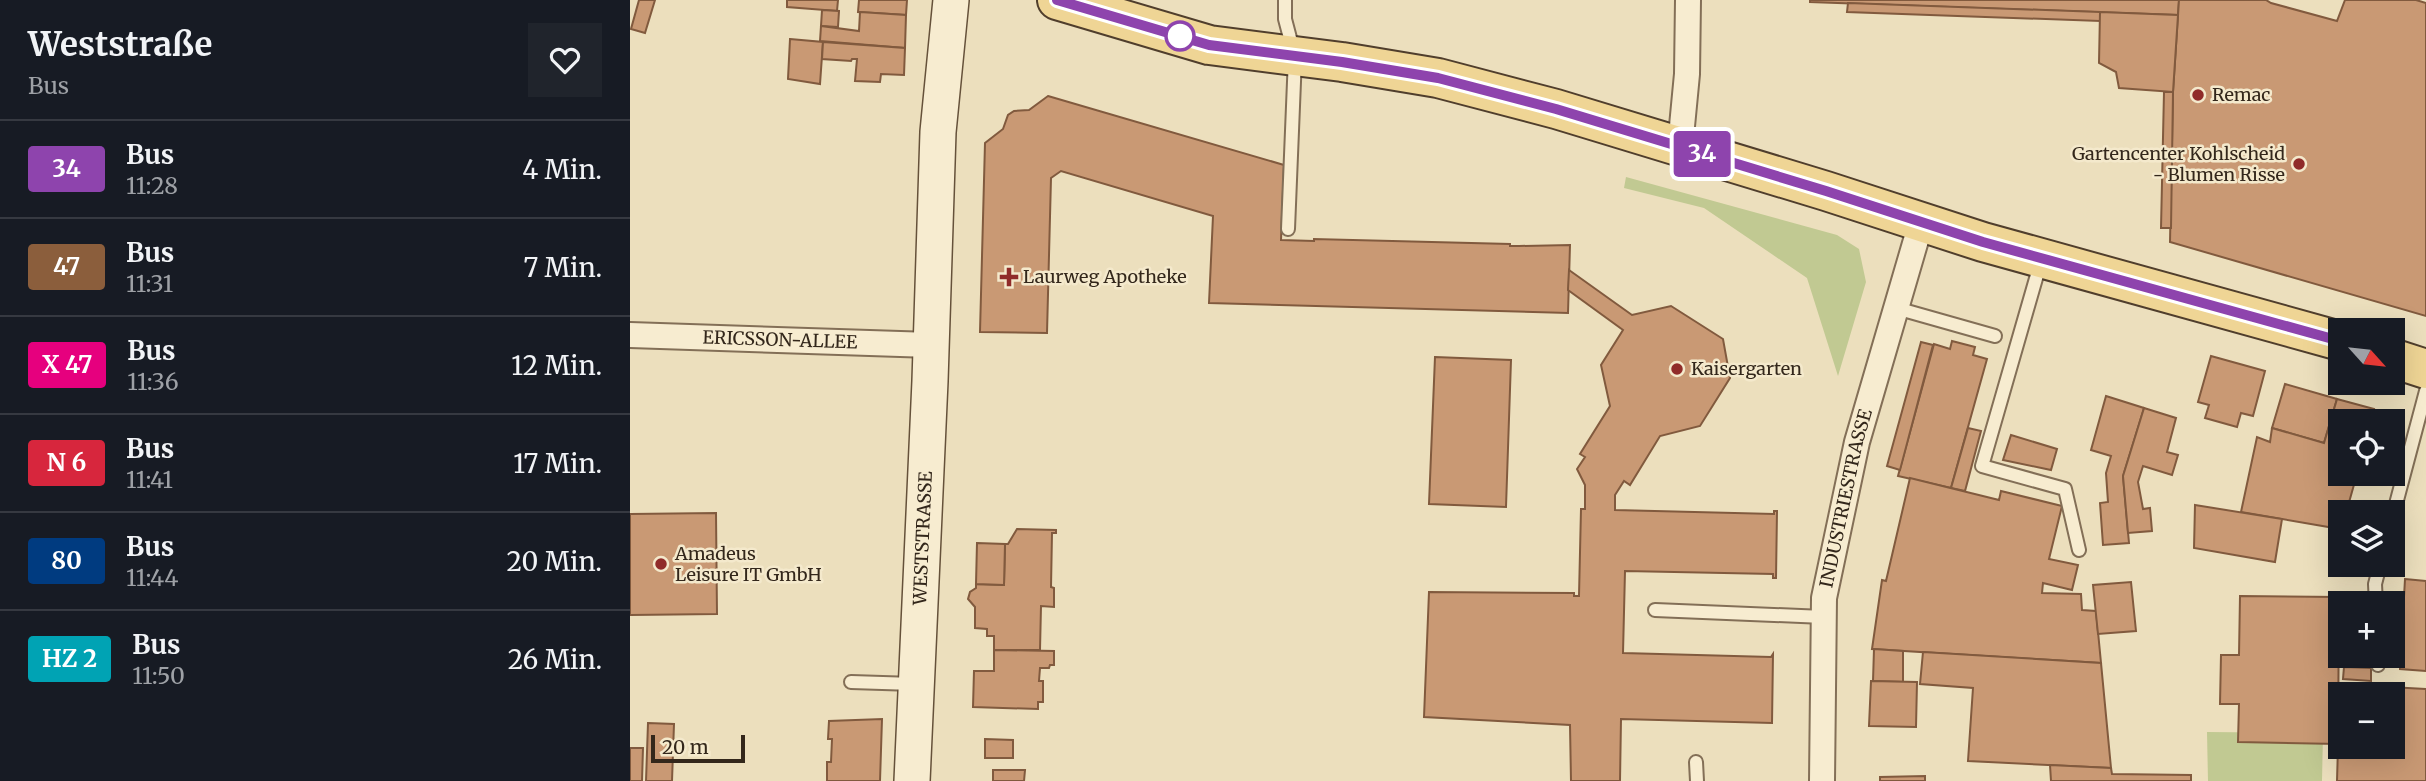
<!DOCTYPE html>
<html lang="de">
<head>
<meta charset="utf-8">
<style>
	:root { --surface:#171b24; --page:#20242c; --text:#f1f3f6; --muted:#9ea1a6; --line:#363941 }
	body { margin:0; font-family:Merriweather,serif; background:var(--page); color:var(--text); height:100vh; display:flex; flex-direction:column; font-size:26px; white-space:nowrap }
	* { box-sizing:border-box; margin:0 }
	p { font-size:23px; color:var(--muted) }
	.icon { flex:none; width:38px; height:38px; fill:none; stroke:currentColor; stroke-width:2; stroke-linecap:round; stroke-linejoin:round }
	.map { position:relative; flex:1; overflow:hidden }
	.sheet { display:flex; flex-direction:column; background:var(--surface); width:630px }
	.sheet>* { flex:none }
	.badge { padding:0 14px; border-radius:5px; font-size:24px; line-height:46px }
	.needle { width:46px; rotate:117deg }
	.tools { position:absolute; left:1698px; top:318px; display:grid; gap:14px }
	.tools a { display:grid; place-items:center; width:77px; height:77px; border-radius:0px; background:var(--surface); box-shadow:0 7px 28px #0002; font-size:35px }
	.scale { position:absolute; left:21px; bottom:18px; width:94px; box-sizing:border-box; padding-left:7px; border:4px solid #33271b; border-top:0; font-size:19px; line-height:24px; white-space:nowrap; color:#33271b; -webkit-text-stroke:5px #f4e9cc; paint-order:stroke }
	.map>.badge { position:absolute; translate:-50% -50%; box-shadow:0 0 0 4px #fff }
	.round { display:grid; place-items:center; flex:none; width:74px; height:74px; border-radius:0px; background:var(--page) }
	.overview { display:flex; align-items:center; justify-content:space-between; height:119px; padding:0 28px }
	h1 { font-size:33px; font-weight:700; line-height:52px }
	ul { padding:0; list-style:none }
	li { display:flex; align-items:center; gap:21px; height:98px; padding:0 28px; border-top:2px solid var(--line) }
	li div { flex:1 }
	li b { display:block; font-size:26px }
	li em { font-style:normal }
	li .badge { min-width:77px; font-weight:700; text-align:center }
	main { display:flex; flex:1; min-height:0 }
	.map>svg:first-child { display:block }
	.green { fill:#c1c992 }
	.building { fill:#c99974; stroke:#815a3e; stroke-width:2 }
	.lines { fill:none; stroke-linecap:round; stroke-linejoin:round }
	.lane-casing { stroke:#836f57; stroke-width:16 }
	.street-casing { stroke:#836f57; stroke-width:28 }
	.secondary-casing { stroke:#65513a; stroke-width:38 }
	.primary-casing { stroke:#503e2c; stroke-width:42 }
	.lane { stroke:#f7ecd0; stroke-width:12 }
	.street { stroke:#f7ecd0; stroke-width:24 }
	.secondary { stroke:#f7ecd0; stroke-width:35 }
	.primary { stroke:#efd595; stroke-width:38 }
	.line-casing { stroke:#fff; stroke-width:16 }
	.line { stroke:#8e44ad; stroke-width:10 }
	.stop-dot { fill:#fff; stroke:#8e44ad; stroke-width:3.5 }
	.poi-dot { fill:#902b29; stroke:#f4e9cc; stroke-width:2.5 }
	.labels { text-anchor:middle; stroke-width:5; stroke-linejoin:round; paint-order:stroke }
	.poi-label { font-size:18px; fill:#33271b; stroke:#f4e9cc; text-anchor:start }
	.street-label { font-size:18px; fill:#33271b; stroke:#f4e9cc }
</style>
</head>
<body>
<main>
<section class="sheet">
<div class="overview"><div><h1>Weststraße</h1><p>Bus</p></div><a class="round"><svg class="icon" aria-label="heart" viewBox="0 0 24 24"><path d="M12 20l-8-8c-3-5 5-10 8-4 3-6 11-1 8 4z"/></svg></a></div>
<ul>
<li><span class="badge" style="background:#8e44ad;color:#fff">34</span><div><b>Bus</b><p>11:28</p></div><em>4 Min.</em></li>
<li><span class="badge" style="background:#8b5e3c;color:#fff">47</span><div><b>Bus</b><p>11:31</p></div><em>7 Min.</em></li>
<li><span class="badge" style="background:#e6007e;color:#fff">X 47</span><div><b>Bus</b><p>11:36</p></div><em>12 Min.</em></li>
<li><span class="badge" style="background:#d7263d;color:#fff">N 6</span><div><b>Bus</b><p>11:41</p></div><em>17 Min.</em></li>
<li><span class="badge" style="background:#003b80;color:#fff">80</span><div><b>Bus</b><p>11:44</p></div><em>20 Min.</em></li>
<li><span class="badge" style="background:#00a3b4;color:#fff">HZ 2</span><div><b>Bus</b><p>11:50</p></div><em>26 Min.</em></li>
</ul>
</section>
<div class="map">
<svg width="1796" height="781" viewBox="0 0 1796 781">
	<rect width="100%" height="100%" fill="#ecdfbd"/>
	<g class="green">
		<path d="M996,177L1207,235L1229,249L1236,282L1208,376L1177,278L1074,208L994,188Z"/>
		<path d="M1577,732L1693,733L1692,781H1578Z"/>
	</g>
	<g class="building">
		<path d="M9,0H25L15,33L1,29Z"/>
		<path d="M157,0H208L207,11L157,7Z"/>
		<path d="M229,0H277L276,15L228,12Z"/>
		<path d="M1180,0H1549L1548,15L1180,2Z"/>
		<path d="M1549,0H1636L1641,3L1707,21L1715,0H1786L1796,3V316L1540,242L1543,92Z"/>
		<path d="M1218,3L1470,12V21L1217,12Z"/>
		<path d="M192,10L209,11L208,27L191,26Z"/>
		<path d="M230,12L276,15L275,48L190,41L191,26L229,31Z"/>
		<path d="M1470,12L1548,15L1543,92L1489,88L1486,72L1469,63Z"/>
		<path d="M160,39L193,42L190,84L158,79Z"/>
		<path d="M193,42L275,48L274,75L251,74L250,82L225,81L227,59H222L221,61L192,59Z"/>
		<path d="M1534,92H1543L1541,228H1531Z"/>
		<path d="M418,96L654,165L651,240L684,241V239L880,244V246H889L940,245L938,313L579,303L583,216L431,171L421,178L417,333L350,332L355,143L373,129L378,115L384,111L399,110Z"/>
		<path d="M939,270L1002,315L1041,306L1093,339L1100,378L1070,426L1030,436L1000,485L994,481L985,495V510L1144,514V511H1147L1146,578H1143V574L995,571L993,653L1141,657L1143,654L1142,723L991,719L990,781H941L940,725L794,717L799,592L944,593V596H949L951,509H955V485L947,469L955,457L950,454L980,406L971,365L993,330L938,290Z"/>
		<path d="M1322,341L1345,347L1343,355L1357,359L1321,488L1268,476L1304,344L1320,349Z"/>
		<path d="M1291,342L1303,345L1270,470L1257,466Z"/>
		<path d="M1581,356L1635,371L1623,416L1611,413L1607,427L1575,418L1579,405L1568,402Z"/>
		<path d="M805,357L881,360L876,507L799,504Z"/>
		<path d="M1655,384L1707,399L1694,443L1642,428Z"/>
		<path d="M1476,396L1514,408L1493,476L1499,543L1473,545L1470,503L1478,502L1476,473L1481,456L1461,450Z"/>
		<path d="M1707,399L1744,409L1741,422H1710V474H1727L1716,513H1710V529L1611,512L1627,437L1640,442L1642,428L1694,443Z"/>
		<path d="M1514,408L1546,418L1537,452L1548,455L1542,475L1513,466L1508,482L1513,509L1520,508L1522,531L1498,533L1493,476Z"/>
		<path d="M1338,428L1351,431L1335,491L1321,488Z"/>
		<path d="M1381,435L1427,449L1421,470L1373,460Z"/>
		<path d="M1280,478L1369,500L1371,491L1432,506L1419,559L1448,565L1442,590L1413,583L1412,593L1451,594L1452,610L1466,611L1471,663L1242,649L1252,580L1256,581Z"/>
		<path d="M1565,505L1652,519L1645,562L1564,548Z"/>
		<path d="M86,513L87,614L0,615V514Z"/>
		<path d="M387,529L426,530V533H422L421,587L424,588V607L411,606L410,650H364V636H357V629L345,628V607L338,599L340,592L346,588V584L374,585L375,544H378Z"/>
		<path d="M347,543L375,544L374,585L346,584Z"/>
		<path d="M1775,579L1796,581V671L1770,669Z"/>
		<path d="M1501,582L1506,631L1468,634L1463,585Z"/>
		<path d="M1610,596L1709,597L1708,744L1608,742L1609,704H1590L1591,655H1609Z"/>
		<path d="M1244,649L1273,651V682L1243,681Z"/>
		<path d="M364,650L424,651V665H420L419,668H410L409,681H413V702H408V709L343,707L344,671H364Z"/>
		<path d="M1293,652L1471,663L1481,768L1338,761L1343,688L1290,684Z"/>
		<path d="M1714,667L1741,668V681L1713,679Z"/>
		<path d="M1241,681L1287,682L1286,727L1239,726Z"/>
		<path d="M1723,685L1796,689V781H1707L1709,712L1710,747H1762V695H1723Z"/>
		<path d="M252,719L250,781H197V762H201L202,739H198L199,721Z"/>
		<path d="M18,723L44,724L42,781H16Z"/>
		<path d="M355,739L383,740V758H355Z"/>
		<path d="M0,748H13L12,781H0Z"/>
		<path d="M1420,765L1481,768L1482,774L1561,775V781H1421Z"/>
		<path d="M363,770H395L394,781H363Z"/>
		<path d="M1295,776V781H1250V777Z"/>
	</g>
	<g class="lines">
		<defs>
			<g id="lane">
				<path d="M655,0V19L665,57L658,229"/>
				<path d="M1411,261L1352,466L1435,489L1449,550"/>
				<path d="M1266,308L1365,336"/>
				<path d="M1762,519L1796,391"/>
				<path d="M1746,604L1745,584L1750,565"/>
				<path d="M1025,610L1194,617"/>
				<path d="M1747,656L1748,665"/>
				<path d="M221,682L284,684"/>
				<path d="M1066,762L1067,781"/>
			</g>
			<g id="street">
				<path d="M1050,147L1057,74L1058,0"/>
				<path id="s1" d="M0,335L301,345"/>
				<path id="s2" d="M1192,781L1194,598L1227,442L1291,223"/>
			</g>
			<g id="secondary">
				<path id="s3" d="M282,781L300,381L308,132L321,0"/>
			</g>
			<g id="primary">
				<path d="M427,0L579,45L712,62L808,78L926,109L1196,191L1353,242L1710,341"/>
				<path d="M1762,358L1796,369"/>
			</g>
		</defs>
		<use href="#lane" class="lane-casing"/>
		<use href="#street" class="street-casing"/>
		<use href="#secondary" class="secondary-casing"/>
		<use href="#primary" class="primary-casing"/>
		<use href="#lane" class="lane"/>
		<use href="#street" class="street"/>
		<use href="#secondary" class="secondary"/>
		<use href="#primary" class="primary"/>
	</g>
	<g class="lines">
		<defs>
			<path id="line" d="M427,0L579,45L712,62L808,78L926,109L1196,191L1353,242L1710,341"/>
		</defs>
		<use href="#line" class="line-casing"/>
		<use href="#line" class="line"/>
	</g>
	<circle class="stop-dot" cx="550" cy="36" r="14"/>
	<g class="poi-dot">
		<circle cx="1568" cy="95" r="7"/>
		<circle cx="1669" cy="164" r="7"/>
		<path d="M375.5 266.5h7v7h7v7h-7v7h-7v-7h-7v-7h7z"/>
		<circle cx="1047" cy="369" r="7"/>
		<circle cx="31" cy="564" r="7"/>
	</g>
	<g class="labels">
		<g class="poi-label">
			<text x="1582" y="101">Remac</text>
			<text x="1655" y="160" text-anchor="end">Gartencenter Kohlscheid<tspan x="1655" dy="21">- Blumen Risse</tspan></text>
			<text x="393" y="283">Laurweg Apotheke</text>
			<text x="1061" y="375">Kaisergarten</text>
			<text x="45" y="560">Amadeus<tspan x="45" dy="21">Leisure IT GmbH</tspan></text>
		</g>
		<g class="street-label">
			<text dy="6" stroke="none"><textPath href="#s1" startOffset="150">ERICSSON-ALLEE</textPath></text>
			<text dy="6" stroke="none"><textPath href="#s2" startOffset="285">INDUSTRIESTRASSE</textPath></text>
			<text dy="6" stroke="none"><textPath href="#s3" startOffset="243">WESTSTRASSE</textPath></text>
		</g>
	</g>
</svg>
<div class="tools">
<a><svg class="needle" viewBox="-14 -14 28 28"><path d="M0-13l5 13h-10z" fill="#e53935"/><path d="M0 13l5-13h-10z" fill="#9ea1a6"/></svg></a>
<a><svg class="icon" aria-label="locate" viewBox="0 0 24 24"><circle cx="12" cy="12" r="6"/><path d="M12 2v4M12 18v4M2 12h4M18 12h4"/></svg></a>
<a><svg class="icon" aria-label="layers" viewBox="0 0 24 24"><path d="M12 4l9 5-9 5-9-5zM3 14l9 5 9-5"/></svg></a>
<a>+</a>
<a>−</a>
</div>
<div class="scale">20 m</div>
<b class="badge" style="left:1072px;top:154px;background:#8e44ad;color:#fff">34</b>
</div>
</main>
</body>
</html>
